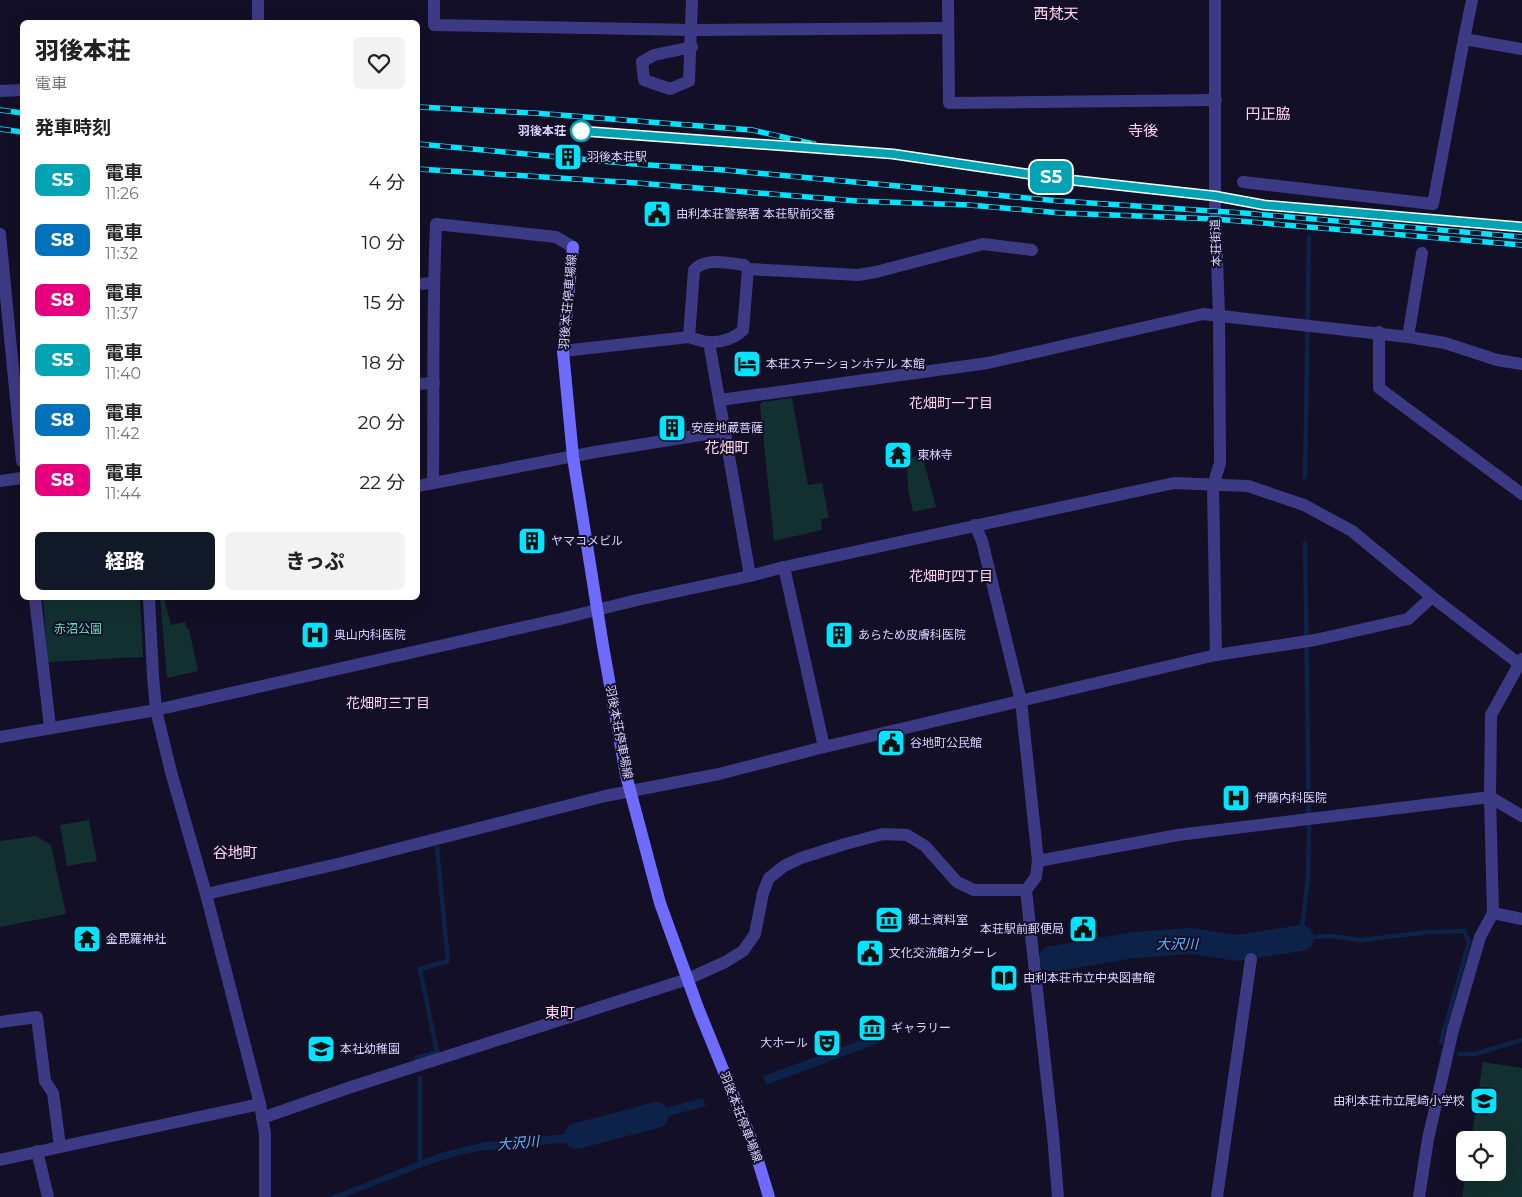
<!DOCTYPE html>
<html lang="ja">
<head>
<meta charset="utf-8">
<style>
	:root { --surface:#fff; --page:#f2f2f2; --text:#222; --muted:#767676; --accent:#111827 }
	body { margin:0; font-family:Montserrat,"Noto Sans JP",sans-serif; background:var(--page); color:var(--text); height:100vh; display:flex; flex-direction:column; font-size:19px; white-space:nowrap }
	* { box-sizing:border-box; margin:0 }
	p { font-size:16px; color:var(--muted) }
	.icon { flex:none; width:28px; height:28px; fill:none; stroke:currentColor; stroke-width:2; stroke-linecap:round; stroke-linejoin:round }
	.map { position:relative; flex:1; overflow:hidden }
	.sheet { position:absolute; left:20px; top:20px; width:400px; height:580px; display:flex; flex-direction:column; background:var(--surface); border-radius:8px; box-shadow:0 5px 20px #0002 }
	.sheet>* { flex:none }
	.badge { padding:0 10px; border-radius:8px; font-size:18px; line-height:32px }
	.tools { position:absolute; left:1456px; top:1131px; display:grid; gap:10px }
	.tools a { display:grid; place-items:center; width:50px; height:50px; border-radius:8px; background:var(--surface); box-shadow:0 5px 20px #0002; font-size:25px }
	.map>.badge { position:absolute; translate:-50% -50%; box-shadow:0 0 0 2px #fff }
	h2 { padding:0 15px; font-size:19px; line-height:45px }
	.round { display:grid; place-items:center; flex:none; width:52px; height:52px; border-radius:8px; background:var(--page) }
	.headline { display:flex; align-items:center; justify-content:space-between; height:85px; padding:0 15px }
	h1 { font-size:24px; font-weight:800; line-height:38px }
	.button { display:flex; gap:10px; margin-top:auto; padding:10px 15px }
	.button a { flex:1; height:58px; border-radius:8px; background:var(--accent); color:#fff; font-size:20px; font-weight:800; line-height:58px; text-align:center }
	.button a+a { background:var(--page); color:var(--text) }
	ul { padding:0; list-style:none }
	li { display:flex; align-items:center; gap:15px; height:60px; padding:0 15px }
	li div { flex:1 }
	li b { display:block; font-size:19px }
	li em { font-style:normal }
	li .badge { min-width:55px; font-weight:700; text-align:center }
	.map>svg:first-child { display:block }
	.green { fill:#12302f }
	.water { fill:#0c2248 }
	.lines { fill:none; stroke-linecap:round; stroke-linejoin:round }
	.stream { stroke:#0c2248; stroke-width:4.5 }
	.river { stroke:#0c2248; stroke-width:26 }
	.minor { stroke:#3d3a85; stroke-width:12 }
	.tertiary { stroke:#3d3a85; stroke-width:12 }
	.secondary { stroke:#6f6bff; stroke-width:12 }
	.rail-casing { stroke:#00e5ff; stroke-width:5.5 }
	.rail { stroke:#130f26; stroke-width:4; stroke-dasharray:11; stroke-linecap:butt }
	.line-casing { stroke:#fff; stroke-width:11 }
	.line { stroke:#00a3b4; stroke-width:8 }
	.stop-dot { fill:#fff; stroke:#00a3b4; stroke-width:2.5 }
	.labels { text-anchor:middle; stroke-width:4; stroke-linejoin:round; paint-order:stroke }
	.stop-label { font-size:12px; font-weight:bold; fill:#d9d4ff; stroke:#130f26; text-anchor:end }
	.poi-label { font-size:12px; fill:#d9d4ff; stroke:#130f26; text-anchor:start }
	.street-label { font-size:12px; fill:#d9d4ff; stroke:#130f26 }
	.park-label { font-size:12px; fill:#5fe0c0; stroke:#130f26 }
	.neighbourhood-label { font-size:14px; fill:#ffd6f0; stroke:#130f26 }
	.water-label { font-size:14px; font-style:italic; fill:#62b6ff; stroke:#130f26 }
	.quarter-label { font-size:15px; fill:#ffd6f0; stroke:#130f26 }
</style>
</head>
<body>
<div class="map">
<svg width="1522" height="1197" viewBox="0 0 1522 1197">
	<rect width="100%" height="100%" fill="#130f26"/>
	<g class="green">
		<path d="M792,398L808,485L822,483L829,518L821,519L822,530L774,541L760,405L762,402Z"/>
		<path d="M922,454L936,507L913,512L908,489L907,459Z"/>
		<path d="M43,598H140L143,657L48,662Z"/>
		<path d="M160,598H164L171,625L185,622L187,629H189L198,671L167,678Z"/>
		<path d="M89,820L97,861L67,866L60,825Z"/>
		<path d="M36,836L51,845L66,914L0,927V841Z"/>
		<path d="M1483,1062L1522,1068V1197H1462L1466,1173L1498,1172V1140H1471Z"/>
	</g>
	<g class="water">
		<path d="M876,1035L879,1043L766,1085L763,1076Z"/>
		<path d="M703,1098L706,1106L623,1128L620,1120Z"/>
		<path d="M610,1123L613,1131L572,1142L479,1151L459,1155L425,1166L345,1197H329L443,1152L485,1142L576,1133Z"/>
	</g>
	<g class="lines">
		<g class="stream">
			<path d="M1305,477L1309,237"/>
			<path d="M1305,543L1309,828L1308,877L1301,938L1330,936L1361,940L1429,932L1464,931L1469,942L1441,1042"/>
			<path d="M1459,1054H1475L1522,1040"/>
			<path d="M416,1058L437,1052L420,969L448,961L437,848"/>
			<path d="M420,1165V1078"/>
		</g>
		<g class="river">
			<path d="M1052,959L1134,945L1191,941L1237,948L1301,938"/>
			<path d="M577,1136L656,1115"/>
		</g>
		<g class="minor">
			<path d="M258,0V22"/>
			<path d="M434,0V25L692,30L948,28"/>
			<path d="M948,0L949,103L1216,100"/>
			<path d="M1215,0V206L1219,315L1220,463L1213,486L1216,655"/>
			<path d="M1472,0L1464,39L1522,49"/>
			<path d="M692,47L654,55L642,62L644,80L670,89L689,81L692,0"/>
			<path d="M0,91L22,90"/>
			<path d="M1243,182L1433,204L1464,39"/>
			<path d="M0,234L22,461"/>
			<path d="M418,284L433,283"/>
			<path d="M1379,332V388L1522,494"/>
			<path d="M689,337L694,270C706,257 728,263 744,265L748,269L858,275L876,272L983,244L1032,250"/>
			<path d="M1408,337L1422,253"/>
			<path d="M709,342L750,576"/>
			<path d="M563,351L689,337C695,339 703,342 709,342C721,343 735,338 743,330L748,269"/>
			<path d="M418,384L434,383"/>
			<path d="M720,400L988,363L1203,314L1408,337L1445,343L1497,360L1522,364"/>
			<path d="M0,481L22,478"/>
			<path d="M433,483C434,397 432,310 436,224L556,237L573,247"/>
			<path d="M418,486L595,452L725,431"/>
			<path d="M975,525L982,541L1021,701L1038,861L1036,877L1026,890"/>
			<path d="M784,567L824,747"/>
			<path d="M35,598L50,727"/>
			<path d="M149,598L153,676L156,710L171,772L206,894L260,1104L265,1134V1197"/>
			<path d="M1038,861L1178,835L1490,797L1522,816"/>
			<path d="M206,894L342,863L605,796L719,774L824,747L1216,655L1315,640L1408,619L1432,597"/>
			<path d="M1493,913L1522,919"/>
			<path d="M0,1022L37,1017L45,1081L53,1093L60,1146"/>
			<path d="M262,1118L351,1087L688,979"/>
			<path d="M37,1151L48,1197"/>
			<path d="M0,1160L260,1104"/>
			<path d="M1217,1197L1251,959"/>
			<path d="M1419,1197L1428,1139L1453,1030L1480,937L1493,913L1490,797L1491,715L1522,659"/>
		</g>
		<g class="tertiary">
			<path d="M0,737L156,710L560,619L637,600L750,576L784,567L1174,483L1248,486L1304,505L1352,531L1432,597L1522,666"/>
			<path d="M688,979L725,962L743,951L755,934L763,893L769,878L784,866L801,858L845,844L883,834L907,835L925,846L957,882L974,890H1026L1053,1135L1058,1197"/>
		</g>
		<path class="secondary" d="M573,247L563,351L573,457L603,646L626,775L660,903L698,1008L752,1141L769,1197"/>
		<defs>
			<g id="rail">
				<path d="M418,107L534,113L752,130L814,144"/>
				<path d="M0,110L22,113"/>
				<path d="M0,129L22,132"/>
				<path d="M581,131L893,154L1062,179L1215,196L1264,205L1522,227"/>
				<path d="M418,144L634,164L724,170L1060,201L1243,213L1522,237"/>
				<path d="M418,169L637,183L857,201L969,205L1061,213L1215,219L1522,245"/>
			</g>
		</defs>
		<use href="#rail" class="rail-casing"/>
		<use href="#rail" class="rail"/>
	</g>
	<g class="lines">
		<defs>
			<path id="line" d="M581,131L893,154L1062,179L1215,196L1264,205L1522,227"/>
		</defs>
		<use href="#line" class="line-casing"/>
		<use href="#line" class="line"/>
	</g>
	<defs>
		<symbol id="building-square" viewBox="-11 -11 22 22"><rect x="-9" y="-9" width="18" height="18" rx="4" fill="#00e5ff" stroke="#130f26"/><path d="M-4-6H4V6H1V3H-1V6H-4ZM-2.5-4.3h1.7v1.8h-1.7ZM.8-4.3h1.7v1.8H.8ZM-2.5-1h1.7V.8h-1.7ZM.8-1h1.7V.8H.8Z" fill="#111"/></symbol>
		<symbol id="civic-square" viewBox="-11 -11 22 22"><rect x="-9" y="-9" width="18" height="18" rx="4" fill="#00e5ff" stroke="#130f26"/><path d="M-.6-6.5H3V-4.5H.6V-3L4-1V1h2V6H-6V1h2V-1L-.6-3ZM-1.2 2.5V6h2.4V2.5Z" fill="#111"/></symbol>
		<symbol id="hotel-square" viewBox="-11 -11 22 22"><rect x="-9" y="-9" width="18" height="18" rx="4" fill="#00e5ff" stroke="#130f26"/><path d="M-6-4.5h1.5V1H6V5H4.5V3h-9V5H-6ZM-4 0a1.8 1.8 0 1 1 3.6 0ZM.5 0V-2.5h3Q6-2.5 6 0Z" fill="#111"/></symbol>
		<symbol id="temple-square" viewBox="-11 -11 22 22"><rect x="-9" y="-9" width="18" height="18" rx="4" fill="#00e5ff" stroke="#130f26"/><path d="M0-6L5-2H3V0L6.5 2.5H4V6H1.5V3h-3V6H-4V2.5H-6.5L-3 0V-2H-5Z" fill="#111"/></symbol>
		<symbol id="hospital-square" viewBox="-11 -11 22 22"><rect x="-9" y="-9" width="18" height="18" rx="4" fill="#00e5ff" stroke="#130f26"/><path d="M-5-5h3v3.5h4V-5h3V5h-3V1.5h-4V5h-3Z" fill="#111"/></symbol>
		<symbol id="museum-square" viewBox="-11 -11 22 22"><rect x="-9" y="-9" width="18" height="18" rx="4" fill="#00e5ff" stroke="#130f26"/><path d="M0-6L6-3V-2H-6V-3ZM-5-1h2V3h-2ZM-1-1h2V3h-2ZM3-1h2V3H3ZM-6 4H6V6H-6Z" fill="#111"/></symbol>
		<symbol id="library-square" viewBox="-11 -11 22 22"><rect x="-9" y="-9" width="18" height="18" rx="4" fill="#00e5ff" stroke="#130f26"/><path d="M-6-4Q-3-5.5-.7-3.5V5Q-3 3-6 4ZM6-4Q3-5.5 .7-3.5V5Q3 3 6 4Z" fill="#111"/></symbol>
		<symbol id="theatre-square" viewBox="-11 -11 22 22"><rect x="-9" y="-9" width="18" height="18" rx="4" fill="#00e5ff" stroke="#130f26"/><path d="M-5-5.5Q0-4 5-5.5V0Q5 5 0 6Q-5 5-5 0ZM-3.3-2.5H-1v1.5H-3.3ZM1-2.5H3.3v1.5H1ZM-2.8 1Q0 5.5 2.8 1Z" fill="#111"/></symbol>
		<symbol id="school-square" viewBox="-11 -11 22 22"><rect x="-9" y="-9" width="18" height="18" rx="4" fill="#00e5ff" stroke="#130f26"/><path d="M0-5L7-2L0 1L-7-2ZM-4 1L0 2.5L4 1V4Q0 6-4 4Z" fill="#111"/></symbol>
	</defs>
	<g fill-rule="evenodd">
		<use href="#building-square" x="552" y="141" width="32" height="32"/>
		<use href="#civic-square" x="641" y="198" width="32" height="32"/>
		<use href="#hotel-square" x="731" y="348" width="32" height="32"/>
		<use href="#building-square" x="656" y="412" width="32" height="32"/>
		<use href="#temple-square" x="882" y="439" width="32" height="32"/>
		<use href="#building-square" x="516" y="525" width="32" height="32"/>
		<use href="#hospital-square" x="299" y="619" width="32" height="32"/>
		<use href="#building-square" x="823" y="619" width="32" height="32"/>
		<use href="#civic-square" x="875" y="727" width="32" height="32"/>
		<use href="#hospital-square" x="1220" y="782" width="32" height="32"/>
		<use href="#museum-square" x="873" y="904" width="32" height="32"/>
		<use href="#civic-square" x="1067" y="913" width="32" height="32"/>
		<use href="#temple-square" x="71" y="923" width="32" height="32"/>
		<use href="#civic-square" x="854" y="937" width="32" height="32"/>
		<use href="#library-square" x="988" y="962" width="32" height="32"/>
		<use href="#museum-square" x="856" y="1012" width="32" height="32"/>
		<use href="#theatre-square" x="811" y="1027" width="32" height="32"/>
		<use href="#school-square" x="305" y="1033" width="32" height="32"/>
		<use href="#school-square" x="1468" y="1085" width="32" height="32"/>
	</g>
	<circle class="stop-dot" cx="581" cy="131" r="10"/>
	<g class="labels">
		<g class="stop-label">
			<text x="566" y="135">羽後本荘</text>
		</g>
		<g class="poi-label">
			<text x="587" y="161">羽後本荘駅</text>
			<text x="676" y="218">由利本荘警察署 本荘駅前交番</text>
			<text x="766" y="368">本荘ステーションホテル 本館</text>
			<text x="691" y="432">安産地蔵菩薩</text>
			<text x="917" y="459">東林寺</text>
			<text x="551" y="545">ヤマコメビル</text>
			<text x="334" y="639">奥山内科医院</text>
			<text x="858" y="639">あらため皮膚科医院</text>
			<text x="910" y="747">谷地町公民館</text>
			<text x="1255" y="802">伊藤内科医院</text>
			<text x="908" y="924">郷土資料室</text>
			<text x="1064" y="933" text-anchor="end">本荘駅前郵便局</text>
			<text x="106" y="943">金毘羅神社</text>
			<text x="889" y="957">文化交流館カダーレ</text>
			<text x="1023" y="982">由利本荘市立中央図書館</text>
			<text x="891" y="1032">ギャラリー</text>
			<text x="808" y="1047" text-anchor="end">大ホール</text>
			<text x="340" y="1053">本社幼稚園</text>
			<text x="1465" y="1105" text-anchor="end">由利本荘市立尾崎小学校</text>
		</g>
		<g class="street-label">
			<text transform="translate(1216 243) rotate(-92)" y="4">本荘街道</text>
			<text transform="translate(568 302) rotate(-85)" y="4">羽後本荘停車場線</text>
			<text transform="translate(619 732) rotate(79)" y="4">羽後本荘停車場線</text>
			<text transform="translate(741 1117) rotate(69)" y="4">羽後本荘停車場線</text>
		</g>
		<g class="park-label">
			<text x="78" y="633">赤沼公園</text>
		</g>
		<g class="neighbourhood-label">
			<text x="951" y="408">花畑町一丁目</text>
			<text x="951" y="581">花畑町四丁目</text>
			<text x="388" y="708">花畑町三丁目</text>
		</g>
		<g class="water-label">
			<text x="1177" y="949">大沢川</text>
			<text transform="translate(518 1143) rotate(-5)" y="5">大沢川</text>
		</g>
		<g class="quarter-label">
			<text x="1056" y="19">西梵天</text>
			<text x="1268" y="119">円正脇</text>
			<text x="1143" y="136">寺後</text>
			<text x="727" y="453">花畑町</text>
			<text x="235" y="858">谷地町</text>
			<text x="560" y="1018">東町</text>
		</g>
	</g>
</svg>
<div class="tools">
<a><svg class="icon" aria-label="locate" viewBox="0 0 24 24"><circle cx="12" cy="12" r="6"/><path d="M12 2v4M12 18v4M2 12h4M18 12h4"/></svg></a>
</div>
<b class="badge" style="left:1051px;top:177px;background:#00a3b4;color:#fff">S5</b>
<section class="sheet">
<div class="headline"><div><h1>羽後本荘</h1><p>電車</p></div><a class="round"><svg class="icon" aria-label="heart" viewBox="0 0 24 24"><path d="M12 20l-8-8c-3-5 5-10 8-4 3-6 11-1 8 4z"/></svg></a></div>
<h2>発車時刻</h2>
<ul>
<li><span class="badge" style="background:#00a3b4;color:#fff">S5</span><div><b>電車</b><p>11:26</p></div><em>4 分</em></li>
<li><span class="badge" style="background:#0072bc;color:#fff">S8</span><div><b>電車</b><p>11:32</p></div><em>10 分</em></li>
<li><span class="badge" style="background:#e6007e;color:#fff">S8</span><div><b>電車</b><p>11:37</p></div><em>15 分</em></li>
<li><span class="badge" style="background:#00a3b4;color:#fff">S5</span><div><b>電車</b><p>11:40</p></div><em>18 分</em></li>
<li><span class="badge" style="background:#0072bc;color:#fff">S8</span><div><b>電車</b><p>11:42</p></div><em>20 分</em></li>
<li><span class="badge" style="background:#e6007e;color:#fff">S8</span><div><b>電車</b><p>11:44</p></div><em>22 分</em></li>
</ul>
<div class="button"><a>経路</a><a>きっぷ</a></div>
</section>
</div>
</body>
</html>
